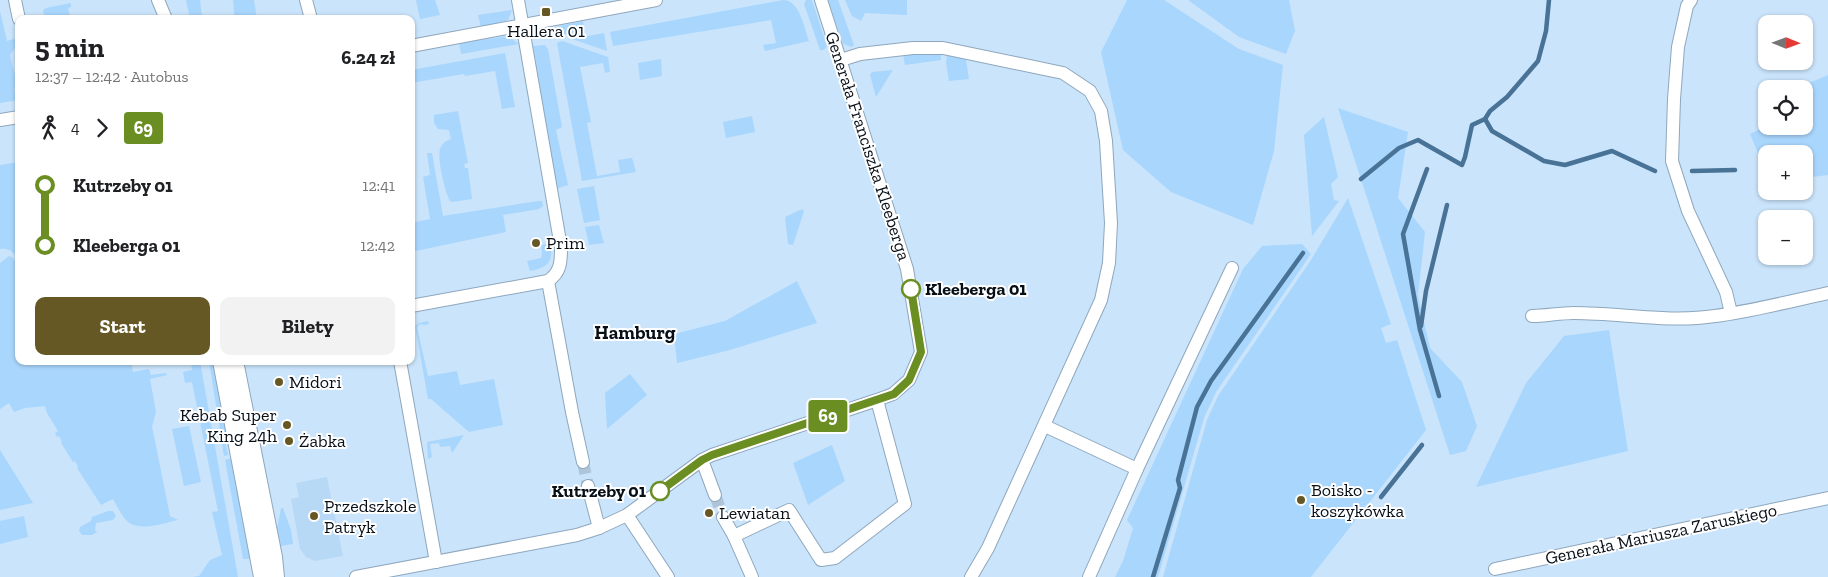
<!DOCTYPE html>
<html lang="pl">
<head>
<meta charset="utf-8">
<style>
	:root { --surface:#fff; --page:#f2f2f2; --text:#202124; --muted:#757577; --accent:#655825 }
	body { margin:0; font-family:"Zilla Slab",serif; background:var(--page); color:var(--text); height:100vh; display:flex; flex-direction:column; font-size:19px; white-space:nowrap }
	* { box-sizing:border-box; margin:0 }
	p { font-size:16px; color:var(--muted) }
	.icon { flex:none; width:28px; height:28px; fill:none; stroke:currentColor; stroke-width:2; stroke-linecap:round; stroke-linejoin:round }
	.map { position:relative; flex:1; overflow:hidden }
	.drawer { position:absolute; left:15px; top:15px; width:400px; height:350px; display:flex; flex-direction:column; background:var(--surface); border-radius:10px; box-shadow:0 1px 4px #0004 }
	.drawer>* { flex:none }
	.badge { padding:0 10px; border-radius:4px; font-size:18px; line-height:32px }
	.needle { width:32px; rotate:91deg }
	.controls { position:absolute; left:1758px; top:15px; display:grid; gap:10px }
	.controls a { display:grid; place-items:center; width:55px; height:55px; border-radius:10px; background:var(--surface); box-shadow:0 1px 4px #0004; font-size:25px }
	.map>.badge { position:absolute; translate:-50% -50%; box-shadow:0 0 0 2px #fff }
	.legs { display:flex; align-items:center; gap:8px; height:55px; padding:0 20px; font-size:16px }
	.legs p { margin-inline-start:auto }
	.overview { display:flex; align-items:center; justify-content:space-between; height:85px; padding:0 20px }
	h1 { font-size:28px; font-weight:800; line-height:38px }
	.cta { display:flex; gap:10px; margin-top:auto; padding:10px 20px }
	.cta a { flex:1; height:58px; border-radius:10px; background:var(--accent); color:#fff; font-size:20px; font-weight:800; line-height:58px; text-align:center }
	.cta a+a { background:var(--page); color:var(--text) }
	ul { padding:0 20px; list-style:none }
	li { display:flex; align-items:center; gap:18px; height:60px; font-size:19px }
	li i { display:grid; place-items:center; width:8px; height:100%; margin:0 6px; background:currentColor }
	li i::after { content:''; width:12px; height:12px; margin:-6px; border:4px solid; border-radius:50%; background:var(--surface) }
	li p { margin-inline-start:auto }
	li:first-child i { background:linear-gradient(#0000 50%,currentColor 0) }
	li:last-child i { background:linear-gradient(currentColor 50%,#0000 0) }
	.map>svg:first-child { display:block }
	.built { fill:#b8d9f5 }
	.green { fill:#a9d6fd }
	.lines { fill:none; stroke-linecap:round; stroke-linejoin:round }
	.stream { stroke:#487296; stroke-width:4.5 }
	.minor-tunnel { stroke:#adc4d9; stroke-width:12; stroke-dasharray:12 6; stroke-linecap:butt }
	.minor-casing { stroke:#8ea7bd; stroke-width:14 }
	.tertiary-casing { stroke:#8ea7bd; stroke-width:18 }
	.minor { stroke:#fff; stroke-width:12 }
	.tertiary { stroke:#fff; stroke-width:16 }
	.line-1-casing { stroke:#fff; stroke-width:11 }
	.line-1 { stroke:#6b8e23; stroke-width:8 }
	.poi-dot { fill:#655825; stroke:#fff; stroke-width:2 }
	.stop-1-dot { fill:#fff; stroke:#6b8e23; stroke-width:2.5 }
	.labels { text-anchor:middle; stroke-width:4; stroke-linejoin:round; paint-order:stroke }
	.poi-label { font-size:18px; fill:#070f17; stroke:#fff; text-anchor:start }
	.street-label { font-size:18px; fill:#070f17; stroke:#fff }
	.stop-label { font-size:18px; font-weight:bold; fill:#070f17; stroke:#fff; text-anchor:start }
	.neighbourhood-label { font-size:19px; font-weight:bold; fill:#070f17; stroke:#fff }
</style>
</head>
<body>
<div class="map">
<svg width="1828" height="577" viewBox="0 0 1828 577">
	<rect width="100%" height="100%" fill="#cae4fb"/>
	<path class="built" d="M327,477L343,556L315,561L306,557L300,549L291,499L299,497L296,483Z"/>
	<g class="green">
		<path d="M186,0H200L202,18L234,15L233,0H254L257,19H238V16L222,19H190Z"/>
		<path d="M416,0H435L440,15L420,19Z"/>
		<path d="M783,0C800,0 804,28 809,41L765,51L763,45L776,43L771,20L613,46L610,32Z"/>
		<path d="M806,0H812L827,46L824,50H820L804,4Z"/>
		<path d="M828,0H838L854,45L852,47L843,44Z"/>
		<path d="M845,0H907V15L865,13L861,21L852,16Z"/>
		<path d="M1127,0H1164L1239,49L1283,65L1274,151L1253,225L1171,192L1123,150L1101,52Z"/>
		<path d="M1188,0H1289L1295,31L1286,54L1239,37Z"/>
		<path d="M71,3V7L68,8L70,15H73L74,19H45L43,10L46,8Z"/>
		<path d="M512,10L508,20L481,28L478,15Z"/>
		<path d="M0,11L7,41L17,38L15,48L10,55L18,87L14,88L15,93H19V100L0,103Z"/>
		<path d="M583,21L585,31L556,36L555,27Z"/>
		<path d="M604,33L607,51L572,39Z"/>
		<path d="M508,36L519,44L461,54L459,43Z"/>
		<path d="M562,41L608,57L610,72L605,73L603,63L580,67L591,122L587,123L597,176L620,172L618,160L632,158L636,172L582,181L557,43Z"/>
		<path d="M545,45L548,49L562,127L556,130L568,185L556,189L535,79L536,62L533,46Z"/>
		<path d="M941,50V60L905,65L903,55Z"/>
		<path d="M505,53L515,107L502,109L495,71L465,76L464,74L411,83V70Z"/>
		<path d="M947,53L954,54L966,60L969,79L949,81L946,63Z"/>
		<path d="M661,59L662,76L640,80L638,63Z"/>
		<path d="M893,70L876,97L870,75L872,72Z"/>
		<path d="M1828,75V175L1804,178V154H1766V182H1764L1761,160L1750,134L1766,126H1804V89H1795Z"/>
		<path d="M1338,108L1408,132L1398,198L1425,232L1418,296L1430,348L1462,382L1477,426L1466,451L1450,455Z"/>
		<path d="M458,111L468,163L464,164L465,168H468L472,199L452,202L450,201C445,192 437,159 440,149C442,143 446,141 451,139L449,130L438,129L434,123V115Z"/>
		<path d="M752,116L755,132L726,138L723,122Z"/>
		<path d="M1324,117L1338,177L1331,184L1334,200L1339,201L1312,236L1304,135Z"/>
		<path d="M427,153H432L443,216L538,201H542L543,206L539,209L503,215L506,232L411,252V223L430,219L423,177L430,175Z"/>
		<path d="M18,162L19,164V260C13,252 10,248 0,249V165Z"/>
		<path d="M594,186L600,220L584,223L577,189Z"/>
		<path d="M1348,198L1391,324L1381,328L1386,343L1397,340L1426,430L1311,577H1163L1207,420L1218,396L1311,260Z"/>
		<path d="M802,209L804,211L793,245L788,244L785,217Z"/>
		<path d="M599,225L604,243L589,245L585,227Z"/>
		<path d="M547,244L551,247C553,264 545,268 530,271L527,261L541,258L542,252L541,245Z"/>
		<path d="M1302,244L1311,254L1216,392L1204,418L1158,577H1115L1123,561L1133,528L1127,520L1243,269L1262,246Z"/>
		<path d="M9,256L12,257L19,267V361H131L133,372L149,369L151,375L166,373L167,375L150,379L156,412L152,426L170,516L178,520C163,523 142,532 128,522C122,517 117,506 113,499L101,505L77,468L78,467L75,461L73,462L61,443L62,442L59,436L57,437L55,433L58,431L47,413L45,406L25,408L14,412L9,403L0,409V263Z"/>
		<path d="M797,281L817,323L730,350L677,363L674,334L725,321Z"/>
		<path d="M428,321L429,324L424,325L420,324L417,327L428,376L457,371L460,385L494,379L503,425L469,432L431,399H428L415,326L419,323Z"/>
		<path d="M1609,330L1628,451L1476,487L1526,383L1564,336Z"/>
		<path d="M191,361H200L238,577H192L199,576L210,560L222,555L212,512L218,511L192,382L185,383L183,372L192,370Z"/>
		<path d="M209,361H212L216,370L228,440L225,441L228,455L224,456Z"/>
		<path d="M630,374L647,395L607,429L605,393Z"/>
		<path d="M189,426L201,482L184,486L172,429Z"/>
		<path d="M464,435L452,453L450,446L440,447L439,443L430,444L432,457L428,459L427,442Z"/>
		<path d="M832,445L845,481L808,505L793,463Z"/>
		<path d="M0,450L33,503L0,510Z"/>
		<path d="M232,458L250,559H243L225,460Z"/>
		<path d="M281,508H283L291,530L293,544L281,546L277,529Z"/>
		<path d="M108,511H113L116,516L113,520L96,523L95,530L97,532L92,535H82L79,531L80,527L91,521L92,517Z"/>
		<path d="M24,516L28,537L0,544V521Z"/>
	</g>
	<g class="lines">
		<g class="stream">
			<path d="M1485,119L1492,131L1544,161L1565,165L1612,151L1655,171"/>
			<path d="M1427,169L1403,234L1420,330L1439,396"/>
			<path d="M1692,171L1735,170"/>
			<path d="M1361,179L1399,148L1418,140L1462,165L1465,157L1472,125L1485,119L1490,111L1507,97L1538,61L1546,31L1549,0"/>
			<path d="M1421,326L1426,291L1447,205"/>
			<path d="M1381,497L1422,445"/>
			<path d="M1153,577L1180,488L1178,480L1197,407L1211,381L1303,253"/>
		</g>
		<g class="minor-tunnel">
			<path d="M583,462L588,486"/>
			<path d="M715,495L723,517"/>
		</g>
		<defs>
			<g id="minor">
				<path d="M15,0L19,19"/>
				<path d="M158,0L166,19"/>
				<path d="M306,0L311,19"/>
				<path d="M1691,0L1687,6L1678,47L1674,99L1672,161L1688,211L1726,292L1731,313"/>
				<path d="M411,46L656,0"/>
				<path d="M841,60L860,54L913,48H943L1063,73L1090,91L1101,111L1106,141L1111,223L1109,263L1101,300L988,548L971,577"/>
				<path d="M0,120L19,117"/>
				<path d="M548,281L572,412L583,462"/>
				<path d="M411,306L548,281C561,272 561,262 561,247L518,0"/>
				<path d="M1532,316C1546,316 1559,313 1574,313C1621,313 1668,323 1715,316C1753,311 1791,301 1828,293"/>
				<path d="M400,361L436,562"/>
				<path d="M1045,426L1137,469"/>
				<path d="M702,460L715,495"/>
				<path d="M588,486L599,528"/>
				<path d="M627,515L668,577"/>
				<path d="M723,517L734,536L789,510L821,560L835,558L905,504L877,400"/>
				<path d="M734,536L752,577"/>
				<path d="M1495,569L1828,498"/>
				<path d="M356,577L577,535L599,528L627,515L702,460L712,455L877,400L893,394L909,380L921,352L907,269L821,0"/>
				<path d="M1089,577L1137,469L1232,268"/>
			</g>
			<g id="tertiary">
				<path d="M221,361L262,577"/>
				<path d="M235,361L274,557L276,577"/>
			</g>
		</defs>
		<use href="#minor" class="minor-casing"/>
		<use href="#tertiary" class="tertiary-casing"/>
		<use href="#minor" class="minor"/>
		<use href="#tertiary" class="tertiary"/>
	</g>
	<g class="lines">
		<defs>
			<path id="line-1" d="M660,491L702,460L712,455L894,394L909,380L921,352L911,289"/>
		</defs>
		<use href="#line-1" class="line-1-casing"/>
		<use href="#line-1" class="line-1"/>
	</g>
	<g class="poi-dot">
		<rect x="541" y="7" width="10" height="10" rx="2.5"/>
		<circle cx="536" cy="243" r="5"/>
		<circle cx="279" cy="382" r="5"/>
		<circle cx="287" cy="425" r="5"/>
		<circle cx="289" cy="441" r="5"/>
		<circle cx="1301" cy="500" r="5"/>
		<circle cx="709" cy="513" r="5"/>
		<circle cx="314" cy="516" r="5"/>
	</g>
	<g class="stop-1-dot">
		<circle cx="911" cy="289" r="9"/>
		<circle cx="660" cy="491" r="9"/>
	</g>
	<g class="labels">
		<g class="poi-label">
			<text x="546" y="37" text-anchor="middle">Hallera 01</text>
			<text x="546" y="249">Prim</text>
			<text x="289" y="388">Midori</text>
			<text x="277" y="421" text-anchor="end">Kebab Super<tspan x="277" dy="21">King 24h</tspan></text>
			<text x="299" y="447">Żabka</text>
			<text x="1311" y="496">Boisko -<tspan x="1311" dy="21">koszykówka</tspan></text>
			<text x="324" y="512">Przedszkole<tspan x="324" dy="21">Patryk</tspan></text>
			<text x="719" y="519">Lewiatan</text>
		</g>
		<g class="street-label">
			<text transform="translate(868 146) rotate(72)" y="6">Generała Franciszka Kleeberga</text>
			<text transform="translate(1661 534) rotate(-12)" y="6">Generała Mariusza Zaruskiego</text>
		</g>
		<g class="stop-label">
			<text x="925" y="295">Kleeberga 01</text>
			<text x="646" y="497" text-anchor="end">Kutrzeby 01</text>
		</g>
		<g class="neighbourhood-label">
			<text x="635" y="339">Hamburg</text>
		</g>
	</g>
</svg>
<div class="controls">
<a><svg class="needle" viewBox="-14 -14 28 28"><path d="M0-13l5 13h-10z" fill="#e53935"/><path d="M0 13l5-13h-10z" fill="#757577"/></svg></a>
<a><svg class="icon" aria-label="locate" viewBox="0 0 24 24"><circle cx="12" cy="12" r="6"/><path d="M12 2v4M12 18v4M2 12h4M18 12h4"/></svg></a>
<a>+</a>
<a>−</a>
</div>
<b class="badge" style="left:828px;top:416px;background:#6b8e23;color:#fff">69</b>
<section class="drawer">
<div class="overview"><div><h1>5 min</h1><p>12:37 – 12:42 · Autobus</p></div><b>6.24 zł</b></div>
<div class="legs"><svg class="icon" aria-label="walk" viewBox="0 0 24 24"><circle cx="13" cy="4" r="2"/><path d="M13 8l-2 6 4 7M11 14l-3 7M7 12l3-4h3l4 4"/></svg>4<svg class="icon" aria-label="forward" viewBox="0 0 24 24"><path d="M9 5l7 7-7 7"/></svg><b class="badge" style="background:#6b8e23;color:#fff">69</b></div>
<ul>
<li><i style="color:#6b8e23"></i><b>Kutrzeby 01</b><p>12:41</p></li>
<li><i style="color:#6b8e23"></i><b>Kleeberga 01</b><p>12:42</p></li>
</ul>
<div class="cta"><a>Start</a><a>Bilety</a></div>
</section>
</div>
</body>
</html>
